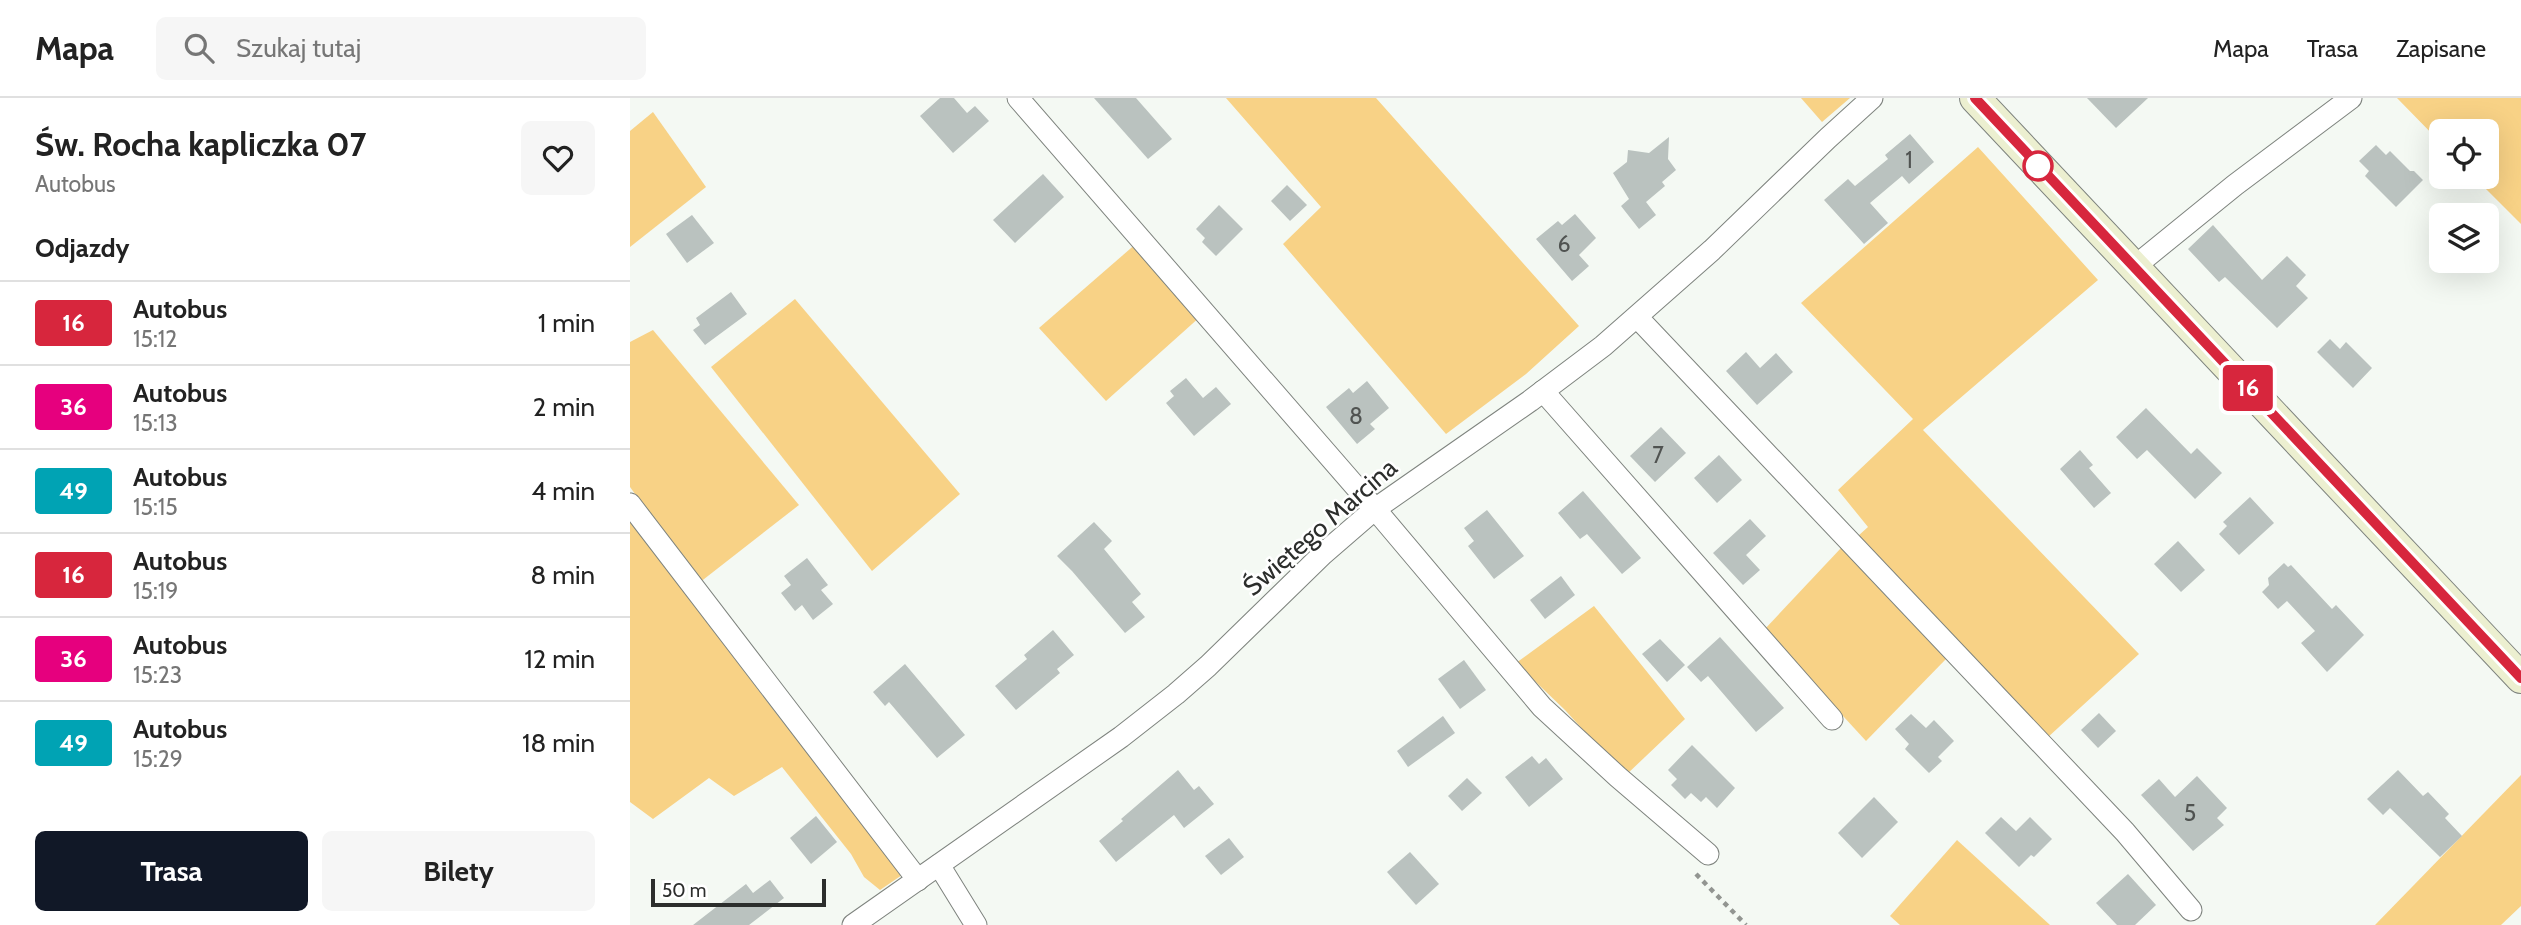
<!DOCTYPE html>
<html lang="pl">
<head>
<meta charset="utf-8">
<style>
	:root { --surface:#fff; --page:#f6f6f6; --text:#222; --muted:#767676; --line:#e0e0e0; --accent:#111827 }
	body { margin:0; font-family:Cabin,sans-serif; background:var(--page); color:var(--text); height:100vh; display:flex; flex-direction:column; font-size:26px; white-space:nowrap }
	* { box-sizing:border-box; margin:0 }
	p { font-size:23px; color:var(--muted) }
	.icon { flex:none; width:38px; height:38px; fill:none; stroke:currentColor; stroke-width:2; stroke-linecap:round; stroke-linejoin:round }
	.map { position:relative; flex:1; overflow:hidden }
	.drawer { display:flex; flex-direction:column; background:var(--surface); width:630px }
	.drawer>* { flex:none }
	.badge { padding:0 14px; border-radius:5px; font-size:24px; line-height:46px }
	.buttons { position:absolute; left:1799px; top:21px; display:grid; gap:14px }
	.buttons a { display:grid; place-items:center; width:70px; height:70px; border-radius:10px; background:var(--surface); box-shadow:0 7px 28px #0002; font-size:35px }
	.scale { position:absolute; left:21px; bottom:18px; width:175px; box-sizing:border-box; padding-left:7px; border:4px solid #2c2e2c; border-top:0; font-size:19px; line-height:24px; white-space:nowrap; color:#2c2e2c; -webkit-text-stroke:5px #fff; paint-order:stroke }
	.map>.badge { position:absolute; translate:-50% -50%; box-shadow:0 0 0 4px #fff }
	h2 { padding:0 35px; font-size:26px; line-height:63px }
	.round { display:grid; place-items:center; flex:none; width:74px; height:74px; border-radius:10px; background:var(--page) }
	.head { display:flex; align-items:center; justify-content:space-between; height:119px; padding:0 35px }
	h1 { font-size:33px; font-weight:800; line-height:52px }
	.cta { display:flex; gap:14px; margin-top:auto; padding:14px 35px }
	.cta a { flex:1; height:80px; border-radius:10px; background:var(--accent); color:#fff; font-size:28px; font-weight:800; line-height:80px; text-align:center }
	.cta a+a { background:var(--page); color:var(--text) }
	ul { padding:0; list-style:none }
	li { display:flex; align-items:center; gap:21px; height:84px; padding:0 35px; border-top:2px solid var(--line) }
	li div { flex:1 }
	li b { display:block; font-size:26px }
	li em { font-style:normal }
	li .badge { min-width:77px; font-weight:700; text-align:center }
	header { display:flex; align-items:center; gap:42px; box-sizing:border-box; height:98px; padding:0 35px; background:var(--surface); border-bottom:2px solid var(--line) }
	header strong { font-size:33px }
	nav { display:flex; gap:38px; margin-inline-start:auto; font-size:24px }
	.search { width:490px; height:63px; background:var(--page); display:flex; align-items:center; gap:18px; box-sizing:border-box; padding:0 24px; border-radius:10px; color:var(--muted); font-size:26px }
	main { display:flex; flex:1; min-height:0 }
	.map>svg:first-child { display:block }
	.green { fill:#f8d286 }
	.building { fill:#bac2bf }
	.lines { fill:none; stroke-linecap:round; stroke-linejoin:round }
	.street-casing { stroke:#7e837e; stroke-width:23 }
	.secondary-casing { stroke:#7e837e; stroke-width:32 }
	.path { stroke:#929591; stroke-width:4.5; stroke-dasharray:5 5; stroke-linecap:butt }
	.street { stroke:#fff; stroke-width:21 }
	.secondary { stroke:#ecefd0; stroke-width:30 }
	.line-casing { stroke:#fff; stroke-width:16 }
	.line { stroke:#d7263d; stroke-width:10 }
	.stop-dot { fill:#fff; stroke:#d7263d; stroke-width:3.5 }
	.labels { text-anchor:middle; stroke-width:5; stroke-linejoin:round; paint-order:stroke }
	.number-label { font-size:23px; fill:#505351 }
	.street-label { font-size:26px; fill:#2c2e2c; stroke:#fff }
</style>
</head>
<body>
<header>
<strong>Mapa</strong>
<div class="search"><svg class="icon" aria-label="search" viewBox="0 0 24 24"><circle cx="10" cy="10" r="6"/><path d="M15 15l6 6"/></svg>Szukaj tutaj</div>
<nav><a>Mapa</a><a>Trasa</a><a>Zapisane</a></nav>
</header>
<main>
<section class="drawer">
<div class="head"><div><h1>Św. Rocha kapliczka 07</h1><p>Autobus</p></div><a class="round"><svg class="icon" aria-label="heart" viewBox="0 0 24 24"><path d="M12 20l-8-8c-3-5 5-10 8-4 3-6 11-1 8 4z"/></svg></a></div>
<h2>Odjazdy</h2>
<ul>
<li><span class="badge" style="background:#d7263d;color:#fff">16</span><div><b>Autobus</b><p>15:12</p></div><em>1 min</em></li>
<li><span class="badge" style="background:#e6007e;color:#fff">36</span><div><b>Autobus</b><p>15:13</p></div><em>2 min</em></li>
<li><span class="badge" style="background:#00a3b4;color:#fff">49</span><div><b>Autobus</b><p>15:15</p></div><em>4 min</em></li>
<li><span class="badge" style="background:#d7263d;color:#fff">16</span><div><b>Autobus</b><p>15:19</p></div><em>8 min</em></li>
<li><span class="badge" style="background:#e6007e;color:#fff">36</span><div><b>Autobus</b><p>15:23</p></div><em>12 min</em></li>
<li><span class="badge" style="background:#00a3b4;color:#fff">49</span><div><b>Autobus</b><p>15:29</p></div><em>18 min</em></li>
</ul>
<div class="cta"><a>Trasa</a><a>Bilety</a></div>
</section>
<div class="map">
<svg width="1891" height="827" viewBox="0 0 1891 827">
	<rect width="100%" height="100%" fill="#f4f9f3"/>
	<g class="green">
		<path d="M596,0H746L949,228L896,276L816,336L653,146L691,109Z"/>
		<path d="M1171,0H1220L1192,24Z"/>
		<path d="M1767,0H1891V126L1844,79H1857V33H1811V45Z"/>
		<path d="M23,14L76,89L0,149V33Z"/>
		<path d="M1348,49L1468,182L1293,332L1509,556L1417,640L1228,438L1238,429L1208,392L1283,321L1171,205Z"/>
		<path d="M508,144L571,218L476,303L409,230Z"/>
		<path d="M165,201L330,396L242,473L81,269Z"/>
		<path d="M23,232L169,407L69,485L0,389V244Z"/>
		<path d="M0,423L152,623L275,775L250,792L234,779L221,756L152,669L104,698L79,680L23,721L0,704Z"/>
		<path d="M1211,450L1316,561L1236,643L1134,532Z"/>
		<path d="M964,508L1055,621L995,678L935,612L886,565Z"/>
		<path d="M1891,677V808L1871,827H1745Z"/>
		<path d="M1327,742L1420,827H1270L1260,818Z"/>
	</g>
	<g class="building">
		<path d="M310,0H324L337,15L345,8L359,23L323,55L290,18Z"/>
		<path d="M464,0H506L542,41L518,61Z"/>
		<path d="M1457,0H1518L1486,30Z"/>
		<path d="M1280,36L1304,64L1279,86L1272,78L1240,105L1258,125L1234,146L1194,102L1218,81L1225,88L1258,61L1255,57Z"/>
		<path d="M1039,39L1038,61L1046,72L1032,84L1035,88L1016,104L1026,117L1009,131L991,108L999,101L983,75L997,64L998,52L1019,55Z"/>
		<path d="M1746,47L1756,57L1760,53L1780,73H1784L1793,82L1766,109L1735,78L1739,73L1729,63Z"/>
		<path d="M413,76L434,99L385,145L363,122Z"/>
		<path d="M657,87L677,107L660,123L641,103Z"/>
		<path d="M589,107L613,131L586,158L572,144L575,140L566,131Z"/>
		<path d="M945,116L966,140L949,157L959,168L942,183L906,141L928,123L932,127Z"/>
		<path d="M62,117L84,145L57,165L36,136Z"/>
		<path d="M1583,127L1632,182L1657,158L1676,177L1666,188L1678,200L1647,230L1595,179L1589,184L1558,151Z"/>
		<path d="M101,194L117,216L75,247L63,232L70,227L66,220Z"/>
		<path d="M1700,241L1710,251L1716,244L1742,270L1723,290L1687,254Z"/>
		<path d="M1116,254L1130,270L1146,255L1163,274L1127,307L1096,273Z"/>
		<path d="M556,280L573,300L586,289L601,306L564,338L536,305L544,298L540,293Z"/>
		<path d="M737,283L759,310L740,326L745,331L727,346L696,309L719,290L723,295Z"/>
		<path d="M1516,310L1561,356L1567,350L1592,375L1565,401L1517,352L1507,361L1486,339Z"/>
		<path d="M1031,329L1056,355L1025,384L1000,358Z"/>
		<path d="M1450,352L1463,367L1459,370L1481,395L1464,410L1430,371Z"/>
		<path d="M1089,357L1112,382L1087,405L1064,380Z"/>
		<path d="M953,393L1011,460L992,476L957,436L950,441L928,415Z"/>
		<path d="M1620,399L1644,425L1609,457L1589,436L1597,428L1593,424Z"/>
		<path d="M857,412L894,458L864,481L838,448L844,443L834,430Z"/>
		<path d="M1120,421L1136,438L1116,457L1130,472L1113,487L1083,455Z"/>
		<path d="M464,424L482,443L474,451L511,496L502,504L515,519L495,535L442,473L427,458Z"/>
		<path d="M1548,443L1575,472L1551,494L1524,466Z"/>
		<path d="M177,460L198,487L191,492L203,506L183,522L172,507L165,513L151,495L161,487L154,478Z"/>
		<path d="M1654,465L1658,469L1661,467L1702,511L1706,507L1734,537L1697,574L1671,545L1685,533L1657,503L1648,511L1632,494L1639,487L1638,480Z"/>
		<path d="M931,478L945,497L915,521L900,502Z"/>
		<path d="M423,532L444,557L427,571L430,575L386,612L365,588L397,561L394,557Z"/>
		<path d="M1090,539L1154,610L1126,634L1078,578L1071,584L1057,569Z"/>
		<path d="M1030,541L1055,567L1037,584L1012,556Z"/>
		<path d="M834,562L856,592L830,611L808,581Z"/>
		<path d="M275,566L335,637L307,660L259,604L255,608L243,594Z"/>
		<path d="M1469,615L1486,633L1468,650L1451,632Z"/>
		<path d="M1281,616L1296,630L1304,622L1324,643L1308,659L1312,663L1299,675L1275,651L1279,646L1265,631Z"/>
		<path d="M813,618L825,635L778,669L767,653Z"/>
		<path d="M1062,647L1105,690L1087,710L1076,699L1071,704L1061,695L1055,701L1041,687L1047,681L1038,672Z"/>
		<path d="M902,658L909,666L916,660L933,681L899,709L875,679Z"/>
		<path d="M548,672L564,692L569,688L584,706L554,730L544,717L486,764L469,743L493,723L491,721Z"/>
		<path d="M1768,672L1793,698L1798,694L1819,716L1815,720L1832,738L1810,759L1760,710L1753,717L1737,701Z"/>
		<path d="M1567,678L1597,710L1587,720L1594,727L1563,753L1511,697L1529,681L1545,699Z"/>
		<path d="M837,680L852,695L832,713L818,698Z"/>
		<path d="M1244,699L1268,724L1232,760L1208,735Z"/>
		<path d="M186,718L207,744L181,766L160,740Z"/>
		<path d="M1371,719L1386,733L1400,719L1422,741L1404,759L1401,757L1389,769L1355,735Z"/>
		<path d="M599,740L614,759L591,777L575,758Z"/>
		<path d="M780,754L809,786L786,807L757,774Z"/>
		<path d="M1498,776L1526,807L1505,827H1487L1466,805Z"/>
		<path d="M140,782L154,800L119,827H63L116,786L123,795Z"/>
	</g>
	<g class="lines">
		<defs>
			<g id="street">
				<path d="M388,0L745,411L912,609L988,679L1078,756"/>
				<path d="M1504,169L1605,87L1721,0"/>
				<path d="M1007,219L1495,734L1561,812"/>
				<path d="M913,293L1202,621"/>
				<path d="M0,406L288,782"/>
				<path d="M309,767L346,827"/>
				<path d="M223,827L491,639L546,596L578,568L693,456L745,411L900,303L973,248L1082,152L1198,40L1242,0"/>
			</g>
			<path id="secondary" d="M1345,0L1891,580"/>
		</defs>
		<use href="#street" class="street-casing"/>
		<use href="#secondary" class="secondary-casing"/>
		<path class="path" d="M1066,776L1116,827"/>
		<use href="#street" class="street"/>
		<use href="#secondary" class="secondary"/>
	</g>
	<g class="lines">
		<defs>
			<path id="line" d="M1345,0L1891,580"/>
		</defs>
		<use href="#line" class="line-casing"/>
		<use href="#line" class="line"/>
	</g>
	<circle class="stop-dot" cx="1408" cy="68" r="14"/>
	<g class="labels">
		<g class="number-label">
			<text x="1279" y="70">1</text>
			<text x="934" y="154">6</text>
			<text x="726" y="326">8</text>
			<text x="1028" y="365">7</text>
			<text x="1560" y="723">5</text>
		</g>
		<g class="street-label">
			<text transform="translate(690 429) rotate(-41)" y="9">Świętego Marcina</text>
		</g>
	</g>
</svg>
<div class="buttons">
<a><svg class="icon" aria-label="locate" viewBox="0 0 24 24"><circle cx="12" cy="12" r="6"/><path d="M12 2v4M12 18v4M2 12h4M18 12h4"/></svg></a>
<a><svg class="icon" aria-label="layers" viewBox="0 0 24 24"><path d="M12 4l9 5-9 5-9-5zM3 14l9 5 9-5"/></svg></a>
</div>
<div class="scale">50 m</div>
<b class="badge" style="left:1618px;top:290px;background:#d7263d;color:#fff">16</b>
</div>
</main>
</body>
</html>
